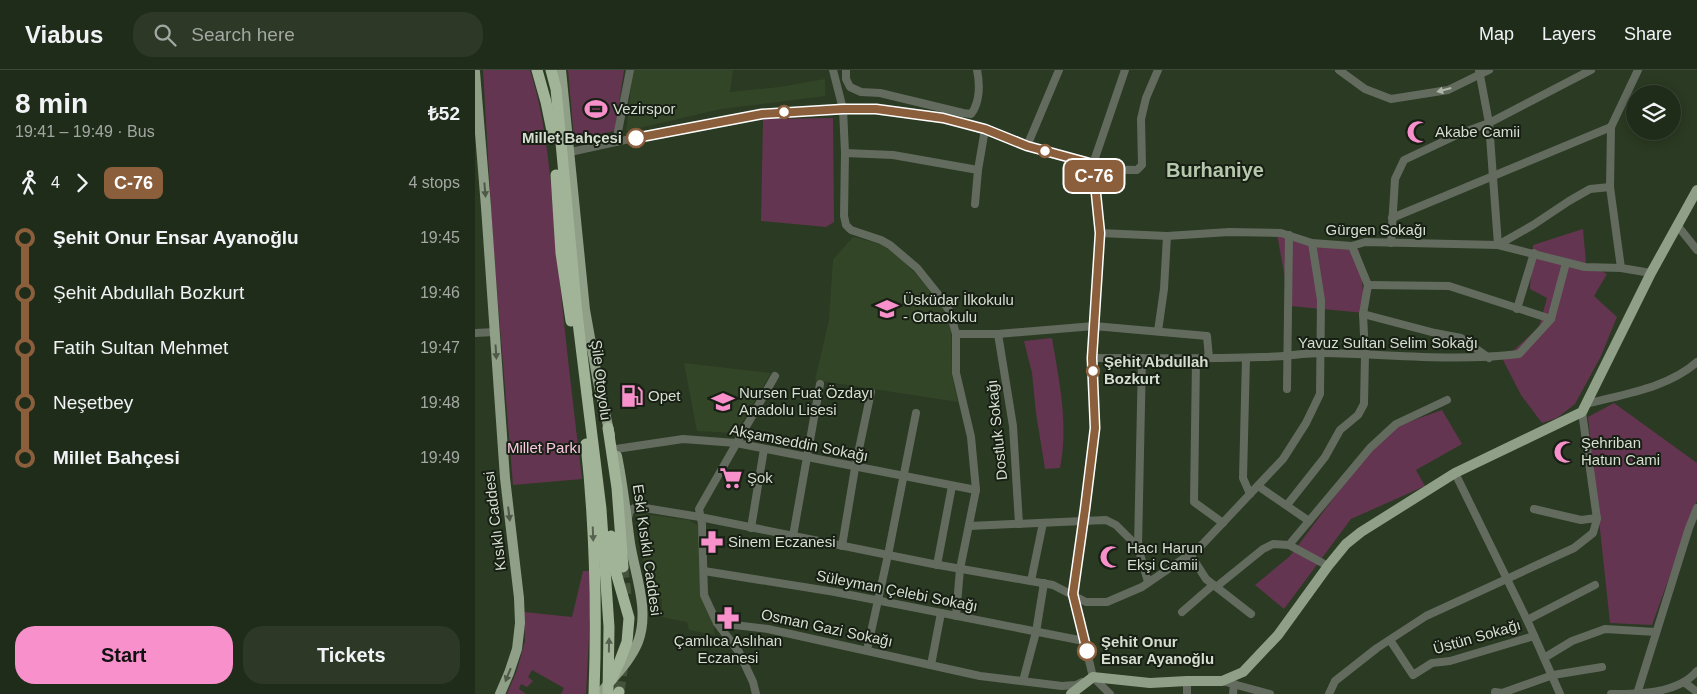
<!DOCTYPE html>
<html lang="en">
<head>
<meta charset="utf-8">
<style>
	:root { --surface:#202c1a; --page:#2d3827; --text:#f1f3f6; --muted:#a2a7a2; --line:#3d4839; --accent:#f890cb }
	body { margin:0; font-family:Arial,sans-serif; background:var(--page); color:var(--text); height:100vh; display:flex; flex-direction:column; font-size:19px; white-space:nowrap }
	* { box-sizing:border-box; margin:0 }
	p { font-size:16px; color:var(--muted) }
	.icon { flex:none; width:28px; height:28px; fill:none; stroke:currentColor; stroke-width:2; stroke-linecap:round; stroke-linejoin:round }
	.map { position:relative; flex:1; overflow:hidden }
	.panel { display:flex; flex-direction:column; background:var(--surface); width:475px }
	.panel>* { flex:none }
	.badge { padding:0 10px; border-radius:8px; font-size:18px; line-height:32px }
	.buttons { position:absolute; left:1151px; top:15px; display:grid; gap:10px }
	.buttons a { display:grid; place-items:center; width:55px; height:55px; border-radius:50%; background:var(--surface); box-shadow:0 2px 12px #0003,0 0 0 1px var(--line); font-size:25px }
	.map>.badge { position:absolute; translate:-50% -50%; box-shadow:0 0 0 2px #fff }
	.legs { display:flex; align-items:center; gap:8px; height:55px; padding:0 15px; font-size:16px }
	.legs p { margin-inline-start:auto }
	.overview { display:flex; align-items:center; justify-content:space-between; height:85px; padding:0 15px }
	h1 { font-size:28px; font-weight:800; line-height:38px }
	.action { display:flex; gap:10px; margin-top:auto; padding:10px 15px }
	.action a { flex:1; height:58px; border-radius:20px; background:var(--accent); color:#111; font-size:20px; font-weight:800; line-height:58px; text-align:center }
	.action a+a { background:var(--page); color:var(--text) }
	ul { padding:0 15px; list-style:none }
	li { display:flex; align-items:center; gap:18px; height:55px; font-size:19px }
	li i { display:grid; place-items:center; width:8px; height:100%; margin:0 6px; background:currentColor }
	li i::after { content:''; width:12px; height:12px; margin:-6px; border:4px solid; border-radius:50%; background:var(--surface) }
	li p { margin-inline-start:auto }
	li:first-child i { background:linear-gradient(#0000 50%,currentColor 0) }
	li:last-child i { background:linear-gradient(currentColor 50%,#0000 0) }
	header { display:flex; align-items:center; gap:30px; box-sizing:border-box; height:70px; padding:0 25px; background:var(--surface); border-bottom:1px solid var(--line) }
	header strong { font-size:24px }
	nav { display:flex; gap:28px; margin-inline-start:auto; font-size:18px }
	.search { width:350px; height:45px; background:var(--page); display:flex; align-items:center; gap:12px; box-sizing:border-box; padding:0 18px; border-radius:20px; color:var(--muted); font-size:19px }
	main { display:flex; flex:1; min-height:0 }
	.map>svg:first-child { display:block }
	.built { fill:#334527 }
	.green { fill:#643550 }
	.lines { fill:none; stroke-linecap:round; stroke-linejoin:round }
	.highway-tunnel { stroke:#44533c; stroke-width:11; stroke-dasharray:11 5.5; stroke-linecap:butt }
	.minor { stroke:#636b5f; stroke-width:8 }
	.major { stroke:#909f87; stroke-width:10 }
	.highway { stroke:#a1b497; stroke-width:11 }
	.oneway { fill:#adb6a8 }
	.oneway2 { fill:#4e5948 }
	.oneway3 { fill:#56624f }
	.line-1-casing { stroke:#fff; stroke-width:11 }
	.line-1 { stroke:#8b5e3c; stroke-width:8 }
	.stop-1-dot { fill:#fff; stroke:#8b5e3c; stroke-width:2.5 }
	.labels { text-anchor:middle; stroke-width:4; stroke-linejoin:round; paint-order:stroke }
	.poi-label { font-size:15px; fill:#d5dfd0; stroke:#181f14; text-anchor:start }
	.stop-label { font-size:15px; font-weight:bold; fill:#d5dfd0; stroke:#181f14; text-anchor:start }
	.street-label { font-size:15px; fill:#d5dfd0; stroke:#181f14 }
	.park-label { font-size:15px; fill:#fdc7e3; stroke:#181f14 }
	.district-label { font-size:20px; font-weight:bold; fill:#b5c8ab; stroke:#181f14 }
</style>
</head>
<body>
<header>
<strong>Viabus</strong>
<div class="search"><svg class="icon" aria-label="search" viewBox="0 0 24 24"><circle cx="10" cy="10" r="6"/><path d="M15 15l6 6"/></svg>Search here</div>
<nav><a>Map</a><a>Layers</a><a>Share</a></nav>
</header>
<main>
<section class="panel">
<div class="overview"><div><h1>8 min</h1><p>19:41 – 19:49 · Bus</p></div><b>₺52</b></div>
<div class="legs"><svg class="icon" aria-label="walk" viewBox="0 0 24 24"><circle cx="13" cy="4" r="2"/><path d="M13 8l-2 6 4 7M11 14l-3 7M7 12l3-4h3l4 4"/></svg>4<svg class="icon" aria-label="forward" viewBox="0 0 24 24"><path d="M9 5l7 7-7 7"/></svg><b class="badge" style="background:#8b5e3c;color:#fff">C-76</b><p>4 stops</p></div>
<ul>
<li><i style="color:#8b5e3c"></i><b>Şehit Onur Ensar Ayanoğlu</b><p>19:45</p></li>
<li><i style="color:#8b5e3c"></i><span>Şehit Abdullah Bozkurt</span><p>19:46</p></li>
<li><i style="color:#8b5e3c"></i><span>Fatih Sultan Mehmet</span><p>19:47</p></li>
<li><i style="color:#8b5e3c"></i><span>Neşetbey</span><p>19:48</p></li>
<li><i style="color:#8b5e3c"></i><b>Millet Bahçesi</b><p>19:49</p></li>
</ul>
<div class="action"><a>Start</a><a>Tickets</a></div>
</section>
<div class="map">
<svg width="1222" height="624" viewBox="0 0 1222 624">
	<rect width="100%" height="100%" fill="#2b3a22"/>
	<g class="built">
		<path d="M158,0H258L255,22L305,17L350,9V26L246,39L151,61Z"/>
		<path d="M378,167L406,174L425,187L463,229L476,254L477,307L483,332L340,310L354,250L358,190Z"/>
		<path d="M209,293L296,303L261,363L222,361Z"/>
		<path d="M160,443L213,450L223,455L240,565L214,560L212,552L187,547V529L174,526Z"/>
	</g>
	<g class="green">
		<path d="M8,0H55C74,60 76,121 82,183C89,258 98,334 107,409L38,415L18,172Z"/>
		<path d="M93,0H149L140,61L99,69Z"/>
		<path d="M358,48L359,152L351,157L286,151L288,49Z"/>
		<path d="M1108,159L1111,193L1132,204L1119,226L1142,247L1126,286L1100,334L1082,348L1067,353L1046,325L1028,290L1064,257L1072,228L1055,219L1058,175Z"/>
		<path d="M802,164L884,180L890,243L815,236Z"/>
		<path d="M577,268C584,310 594,356 585,398L570,399L561,343L557,303L549,271Z"/>
		<path d="M1139,333L1222,393V430L1177,555L1135,553L1113,347Z"/>
		<path d="M967,340L987,374L941,400L950,416L876,449L809,539L780,515L815,486L885,393L920,357Z"/>
		<path d="M108,501H114L115,546L111,624H86L89,618L57,600L53,607L58,611L52,617L46,614L44,619L51,624H32L42,600L50,571L49,542L97,547Z"/>
	</g>
	<g class="lines">
		<g class="highway-tunnel">
			<path d="M148,497L151,525"/>
			<path d="M144,622L148,594"/>
		</g>
		<g class="minor">
			<path d="M358,0L368,39L370,83L369,146L371,155L376,160L406,170L415,175L442,198L466,228L475,242L481,264V303L496,367L501,420L485,499L481,546"/>
			<path d="M371,0V9L375,17L386,22L405,23L488,43L496,44C505,33 505,14 502,0"/>
			<path d="M864,0L890,19L916,29L973,20L1014,0"/>
			<path d="M1004,0L1014,53L1023,175L1058,155L1094,131L1115,119L1135,117"/>
			<path d="M141,72L155,0"/>
			<path d="M552,76L584,0"/>
			<path d="M95,82C217,56 344,22 469,49C498,55 524,66 552,76C578,85 605,93 632,98C642,100 652,100 662,100L667,95L666,49L671,28L683,0"/>
			<path d="M370,83L418,85L503,100"/>
			<path d="M500,134L503,100L510,59"/>
			<path d="M917,148L1136,57"/>
			<path d="M1202,155L1222,180"/>
			<path d="M625,163L692,166L754,162L806,163L837,173L877,176L890,172L1023,175L1110,197L1146,198L1176,203"/>
			<path d="M916,173L920,109L929,90L984,64L1014,53L1116,0"/>
			<path d="M1146,198L1135,117L1136,57L1163,0"/>
			<path d="M893,215L974,216L1076,249"/>
			<path d="M1042,239L1059,183"/>
			<path d="M888,244L960,263L986,268L1014,288"/>
			<path d="M683,261L689,219L692,166"/>
			<path d="M0,263L20,262"/>
			<path d="M481,264H523L619,256L732,266L734,288"/>
			<path d="M523,264L538,356L544,454"/>
			<path d="M617,288C674,288 731,289 787,287C808,287 828,283 848,283C914,284 979,292 1044,284L1076,249L1091,193"/>
			<path d="M771,288L768,408L775,424"/>
			<path d="M721,289L719,432L748,453"/>
			<path d="M812,319L814,165"/>
			<path d="M1111,334C1148,324 1193,318 1222,292"/>
			<path d="M141,379L208,369L261,373L501,420"/>
			<path d="M980,403L1052,550L1085,624"/>
			<path d="M783,416L834,451"/>
			<path d="M812,435L850,387L865,360L883,345L889,334L890,285L888,244L893,215L877,176"/>
			<path d="M1059,439L1106,450L1122,448"/>
			<path d="M153,448L155,441L159,438H170L225,447L458,494L578,515L611,532H632L667,517L724,478L808,389L831,353L845,324L846,230L837,173"/>
			<path d="M494,456L631,450L641,455L663,477L673,512"/>
			<path d="M276,458L289,379"/>
			<path d="M318,466L345,314"/>
			<path d="M367,476L380,398L396,322"/>
			<path d="M663,477L667,288"/>
			<path d="M715,484L731,509L776,544"/>
			<path d="M462,495L477,416"/>
			<path d="M853,496L814,475L895,378L921,354L972,330"/>
			<path d="M229,501L360,522L609,571"/>
			<path d="M556,511L568,453"/>
			<path d="M741,517L788,479L798,474L814,475"/>
			<path d="M707,542L738,515"/>
			<path d="M1052,550L1120,515"/>
			<path d="M242,553L293,559L505,606L587,616L601,615L607,612"/>
			<path d="M915,570L938,605L957,593L975,591L1059,566"/>
			<path d="M392,580L413,485L441,343"/>
			<path d="M1069,588L1097,571L1130,559L1181,562"/>
			<path d="M456,595L466,543"/>
			<path d="M618,607L598,524L610,439L619,358L617,288L625,163L618,94L650,0"/>
			<path d="M618,607L635,624"/>
			<path d="M548,611L561,562L569,513"/>
			<path d="M747,611L795,624"/>
			<path d="M1209,612L1222,622"/>
			<path d="M1020,622L1027,623L1078,605L1127,597"/>
			<path d="M281,624L278,612L264,582L242,553L229,525L227,454L224,439L300,306"/>
			<path d="M712,624V611"/>
			<path d="M758,624L759,614"/>
			<path d="M854,624L860,611L902,578L951,546L1099,478L1118,463L1122,449L1107,342"/>
			<path d="M1136,624C1163,624 1203,624 1222,601"/>
			<path d="M1162,624L1214,458L1222,438"/>
		</g>
		<g class="major">
			<path d="M86,0L110,240L123,312L135,365"/>
			<path d="M0,2L11,137L30,408L44,528L45,553L42,579L34,603L25,624"/>
			<path d="M125,624C138,607 155,592 163,572C175,540 160,505 155,473C151,444 148,415 142,386"/>
			<path d="M596,624L618,607L675,613L712,611H747L768,602L803,565L853,496L871,474L886,462L980,403L1107,342L1176,203L1222,120"/>
		</g>
		<g class="highway">
			<path d="M62,0L71,32L78,66"/>
			<path d="M76,0L81,19L102,244L126,439L134,557L133,624"/>
			<path d="M81,105L86,183L96,251"/>
			<path d="M133,358L142,418L148,497"/>
			<path d="M111,374C120,457 122,541 119,624"/>
			<path d="M136,610L144,593L152,572L154,548L140,499L136,466"/>
			<path d="M143,624L144,622"/>
		</g>
	</g>
	<defs><path id="oneway-solid" d="M-6-.8H1V-3.2L6.5 0L1 3.2V.8H-6Z" transform="scale(1.25)"/></defs>
	<use class="oneway" href="#oneway-solid" transform="translate(969 20) rotate(165)"/>
	<g class="oneway2">
		<use href="#oneway-solid" transform="translate(10 120) rotate(85)"/>
		<use href="#oneway-solid" transform="translate(21 282) rotate(86)"/>
		<use href="#oneway-solid" transform="translate(34 444) rotate(83)"/>
		<use href="#oneway-solid" transform="translate(33 605) rotate(112)"/>
	</g>
	<g class="oneway3">
		<use href="#oneway-solid" transform="translate(118 464) rotate(88)"/>
		<use href="#oneway-solid" transform="translate(134 575) rotate(-89)"/>
	</g>
	<g class="lines">
		<defs>
			<path id="line-1" d="M161,68L287,44L368,39H401L468,48L510,59L552,76L618,94L625,163L617,288L620,358L610,439L598,524L612,581"/>
		</defs>
		<use href="#line-1" class="line-1-casing"/>
		<use href="#line-1" class="line-1"/>
	</g>
	<defs>
		<symbol id="stadium-bare" viewBox="-9 -9 18 18"><path d="M0-5a6.5 5 0 1 0 0 10a6.5 5 0 1 0 0-10ZM-3.5-1.8h7v3.6h-7Z" fill="#f890cb" stroke="#181f14" stroke-width="2.5" paint-order="stroke"/></symbol>
		<symbol id="mosque-bare" viewBox="-9 -9 18 18"><path d="M3.5-4.9A6 6 0 1 0 3.5 4.9A5 5 0 1 1 3.5-4.9Z" fill="#f890cb" stroke="#181f14" stroke-width="2.5" paint-order="stroke"/></symbol>
		<symbol id="school-bare" viewBox="-9 -9 18 18"><path d="M0-5L7-2L0 1L-7-2ZM-4 1L0 2.5L4 1V4Q0 6-4 4Z" fill="#f890cb" stroke="#181f14" stroke-width="2.5" paint-order="stroke"/></symbol>
		<symbol id="fuel-bare" viewBox="-9 -9 18 18"><path d="M-5.5-6h7V0h2V4h1.3V-2.5L3-4.5l.8-.8L6-3V5H2.5V1h-1V6h-7ZM-4.2-4.7v3.2H.2V-4.7Z" fill="#f890cb" stroke="#181f14" stroke-width="2.5" paint-order="stroke"/></symbol>
		<symbol id="supermarket-bare" viewBox="-9 -9 18 18"><path d="M-6-5.5h2.5l.6 2H6L4.5 2H-2.5L-4.4-4H-6ZM-1.5 3.2a1.3 1.3 0 1 0 .1 0ZM3 3.2a1.3 1.3 0 1 0 .1 0Z" fill="#f890cb" stroke="#181f14" stroke-width="2.5" paint-order="stroke"/></symbol>
		<symbol id="pharmacy-bare" viewBox="-9 -9 18 18"><path d="M-2-6h4v4h4v4h-4v4h-4v-4h-4v-4h4Z" fill="#f890cb" stroke="#181f14" stroke-width="2.5" paint-order="stroke"/></symbol>
	</defs>
	<g fill-rule="evenodd">
		<use href="#stadium-bare" x="105" y="23" width="32" height="32"/>
		<use href="#mosque-bare" x="927" y="46" width="32" height="32"/>
		<use href="#school-bare" x="396" y="223" width="32" height="32"/>
		<use href="#fuel-bare" x="141" y="310" width="32" height="32"/>
		<use href="#school-bare" x="232" y="316" width="32" height="32"/>
		<use href="#mosque-bare" x="1074" y="366" width="32" height="32"/>
		<use href="#supermarket-bare" x="240" y="392" width="32" height="32"/>
		<use href="#pharmacy-bare" x="221" y="456" width="32" height="32"/>
		<use href="#mosque-bare" x="620" y="471" width="32" height="32"/>
		<use href="#pharmacy-bare" x="237" y="532" width="32" height="32"/>
	</g>
	<g class="stop-1-dot">
		<circle cx="309" cy="42" r="6"/>
		<circle cx="161" cy="68" r="9"/>
		<circle cx="570" cy="81" r="6"/>
		<circle cx="618" cy="301" r="6"/>
		<circle cx="612" cy="581" r="9"/>
	</g>
	<g class="labels">
		<g class="poi-label">
			<text x="138" y="44">Vezirspor</text>
			<text x="960" y="67">Akabe Camii</text>
			<text x="428" y="235">Üsküdar İlkokulu<tspan x="428" dy="17">- Ortaokulu</tspan></text>
			<text x="264" y="328">Nursen Fuat Özdayı<tspan x="264" dy="17">Anadolu Lisesi</tspan></text>
			<text x="173" y="331">Opet</text>
			<text x="1106" y="378">Şehriban<tspan x="1106" dy="17">Hatun Cami</tspan></text>
			<text x="272" y="413">Şok</text>
			<text x="253" y="477">Sinem Eczanesi</text>
			<text x="652" y="483">Hacı Harun<tspan x="652" dy="17">Ekşi Camii</tspan></text>
			<text x="253" y="576" text-anchor="middle">Çamlıca Aslıhan<tspan x="253" dy="17">Eczanesi</tspan></text>
		</g>
		<g class="stop-label">
			<text x="147" y="73" text-anchor="end">Millet Bahçesi</text>
			<text x="629" y="297">Şehit Abdullah<tspan x="629" dy="17">Bozkurt</tspan></text>
			<text x="626" y="577">Şehit Onur<tspan x="626" dy="17">Ensar Ayanoğlu</tspan></text>
		</g>
		<g class="street-label">
			<text x="901" y="165">Gürgen Sokağı</text>
			<text x="913" y="278">Yavuz Sultan Selim Sokağı</text>
			<text transform="translate(126 310) rotate(83)" y="5">Şile Otoyolu</text>
			<text transform="translate(522 360) rotate(-96)" y="5">Dostluk Sokağı</text>
			<text transform="translate(324 373) rotate(11)" y="5">Akşamseddin Sokağı</text>
			<text transform="translate(20 451) rotate(-97)" y="5">Kısıklı Caddesi</text>
			<text transform="translate(172 480) rotate(82)" y="5">Eski Kısıklı Caddesi</text>
			<text transform="translate(422 521) rotate(11)" y="5">Süleyman Çelebi Sokağı</text>
			<text transform="translate(352 558) rotate(12)" y="5">Osman Gazi Sokağı</text>
			<text transform="translate(1002 567) rotate(-16)" y="5">Üstün Sokağı</text>
		</g>
		<g class="park-label">
			<text x="69" y="383">Millet Parkı</text>
		</g>
		<g class="district-label">
			<text x="740" y="107">Burhaniye</text>
		</g>
	</g>
</svg>
<div class="buttons">
<a><svg class="icon" aria-label="layers" viewBox="0 0 24 24"><path d="M12 4l9 5-9 5-9-5zM3 14l9 5 9-5"/></svg></a>
</div>
<b class="badge" style="left:619px;top:106px;background:#8b5e3c;color:#fff">C-76</b>
</div>
</main>
</body>
</html>
